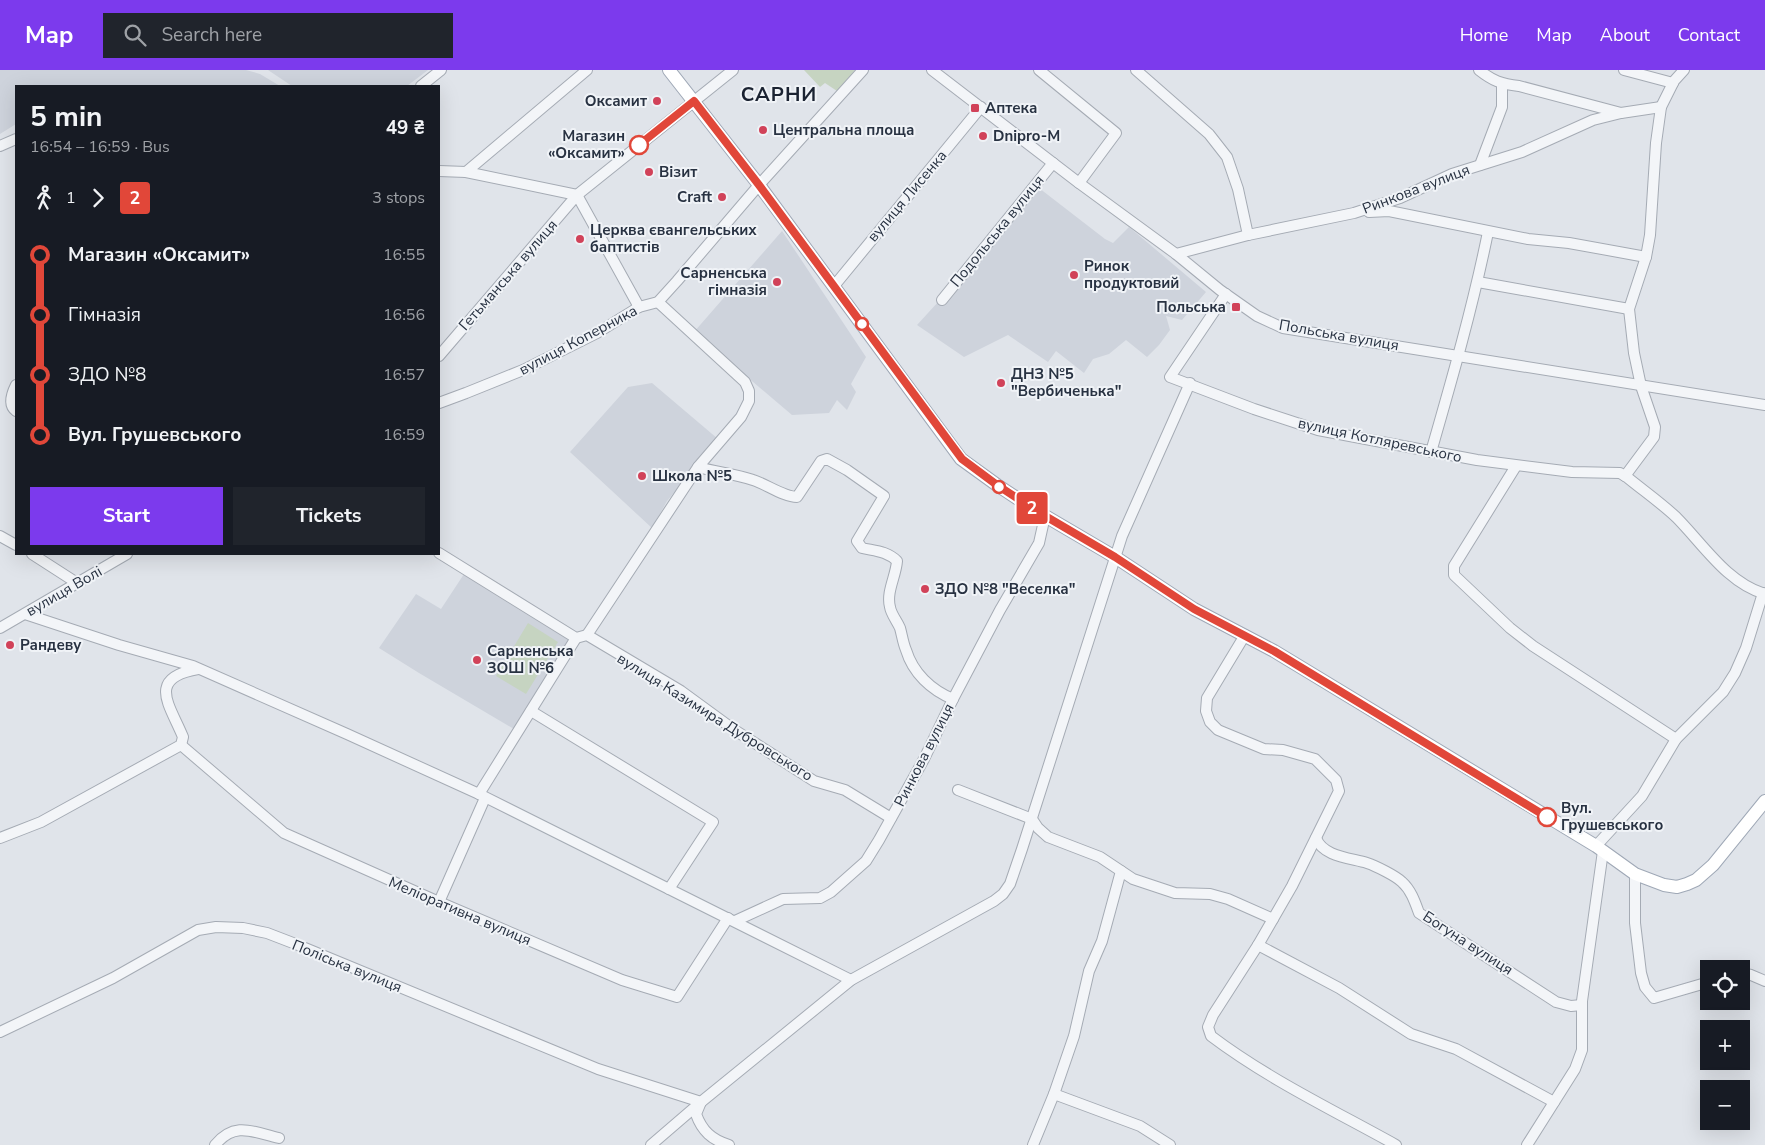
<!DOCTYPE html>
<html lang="en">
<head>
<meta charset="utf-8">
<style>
	:root { --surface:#171b24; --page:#20242c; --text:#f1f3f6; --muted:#9ea1a6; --accent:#7c3aed }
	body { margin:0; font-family:"Nunito Sans",sans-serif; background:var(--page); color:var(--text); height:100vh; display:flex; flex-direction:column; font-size:19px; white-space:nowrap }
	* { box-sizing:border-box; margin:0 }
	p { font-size:16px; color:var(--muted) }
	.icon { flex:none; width:28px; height:28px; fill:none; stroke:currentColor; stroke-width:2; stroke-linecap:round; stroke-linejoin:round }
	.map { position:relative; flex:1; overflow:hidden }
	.sheet { position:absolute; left:15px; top:15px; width:425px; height:470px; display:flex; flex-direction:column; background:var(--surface); border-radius:0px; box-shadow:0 5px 20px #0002 }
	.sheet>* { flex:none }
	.badge { padding:0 10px; border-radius:4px; font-size:18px; line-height:32px }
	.tools { position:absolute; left:1700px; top:890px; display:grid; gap:10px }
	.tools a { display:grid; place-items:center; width:50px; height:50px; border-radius:0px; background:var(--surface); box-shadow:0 5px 20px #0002; font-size:25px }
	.map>.badge { position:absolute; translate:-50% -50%; box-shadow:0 0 0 2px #fff }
	.legs { display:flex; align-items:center; gap:8px; height:55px; padding:0 15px; font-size:16px }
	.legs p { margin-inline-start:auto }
	.summary { display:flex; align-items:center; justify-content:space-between; height:85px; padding:0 15px }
	h1 { font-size:28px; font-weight:700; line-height:38px }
	.cta { display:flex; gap:10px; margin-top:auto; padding:10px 15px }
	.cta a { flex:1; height:58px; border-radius:0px; background:var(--accent); color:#fff; font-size:20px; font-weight:700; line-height:58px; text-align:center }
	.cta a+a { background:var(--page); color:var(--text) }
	ul { padding:0 15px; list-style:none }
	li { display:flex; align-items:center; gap:18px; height:60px; font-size:19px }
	li i { display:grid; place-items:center; width:8px; height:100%; margin:0 6px; background:currentColor }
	li i::after { content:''; width:12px; height:12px; margin:-6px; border:4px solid; border-radius:50%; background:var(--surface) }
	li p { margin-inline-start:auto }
	li:first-child i { background:linear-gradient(#0000 50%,currentColor 0) }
	li:last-child i { background:linear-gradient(currentColor 50%,#0000 0) }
	header { display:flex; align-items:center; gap:30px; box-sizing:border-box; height:70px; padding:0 25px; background:var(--accent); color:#fff }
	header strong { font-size:24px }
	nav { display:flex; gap:28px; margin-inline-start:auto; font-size:18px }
	.search { width:350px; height:45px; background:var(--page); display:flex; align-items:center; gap:12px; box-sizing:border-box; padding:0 18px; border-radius:0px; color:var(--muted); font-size:19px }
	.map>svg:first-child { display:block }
	.built { fill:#ced3dc }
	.green { fill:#c6d4c1 }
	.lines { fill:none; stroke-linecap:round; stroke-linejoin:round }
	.minor-casing { stroke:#a5abb4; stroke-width:12 }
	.major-casing { stroke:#9fa8b6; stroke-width:14 }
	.minor { stroke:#f3f5f8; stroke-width:10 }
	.major { stroke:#fff; stroke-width:12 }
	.line-1-casing { stroke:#fff; stroke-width:11 }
	.line-1 { stroke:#e14739; stroke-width:8 }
	.poi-dot { fill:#d14259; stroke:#f0f3f7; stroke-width:2 }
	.stop-1-dot { fill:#fff; stroke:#e14739; stroke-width:2.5 }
	.labels { text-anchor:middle; stroke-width:4; stroke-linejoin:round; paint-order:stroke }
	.poi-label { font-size:15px; font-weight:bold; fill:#283242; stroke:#f0f3f7; text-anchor:start }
	.stop-label { font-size:15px; font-weight:bold; fill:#283242; stroke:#f0f3f7; text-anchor:end }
	.street-label { font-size:15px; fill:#283242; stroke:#f0f3f7 }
	.district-label { font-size:20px; font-weight:bold; letter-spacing:1px; fill:#1b2332; stroke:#f0f3f7 }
</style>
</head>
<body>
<header>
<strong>Map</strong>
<div class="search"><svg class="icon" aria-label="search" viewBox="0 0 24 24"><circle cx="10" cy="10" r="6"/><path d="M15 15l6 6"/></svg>Search here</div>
<nav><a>Home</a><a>Map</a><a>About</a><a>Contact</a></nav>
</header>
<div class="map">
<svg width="1765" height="1075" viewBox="0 0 1765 1075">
	<rect width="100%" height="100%" fill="#e0e4ea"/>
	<g class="built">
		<path d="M0,0H246L260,4L280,16H16V54L0,64Z"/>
		<path d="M268,0H428L407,16H292Z"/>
		<path d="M1039,118L1105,169L1113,173L1129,157L1206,222L1182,250L1166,246L1170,260L1159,275L1147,287L1126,270L1109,284L1093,289L1084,303L1056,281L1048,292L1008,265L964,287L917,255L949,220L976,187L995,174L1001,163Z"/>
		<path d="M782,161L866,287L851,314L856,322L847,340L837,330L829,343L792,345L694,262Z"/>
		<path d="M652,313L718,369L667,431L652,458L570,382L628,317Z"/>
		<path d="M464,504L566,566L568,571L514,659L419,603L379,578L416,524L441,539Z"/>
	</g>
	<g class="green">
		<path d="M804,0H855L837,21L825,13L820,17Z"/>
		<path d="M528,553L558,572L526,624L496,606Z"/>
	</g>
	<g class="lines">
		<defs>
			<g id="minor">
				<path d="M932,0L1079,113L1176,184L1220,220L1257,246L1283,258L1765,335"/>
				<path d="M1039,0L1116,63L1079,113"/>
				<path d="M1136,0L1209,64L1227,87L1238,119L1248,165"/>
				<path d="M1479,0C1493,11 1501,14 1519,16L1621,43L1661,37"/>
				<path d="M1624,0L1673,13"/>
				<path d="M421,16L441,0"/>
				<path d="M0,76L16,69"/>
				<path d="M1480,95L1502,37V14"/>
				<path d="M439,101L466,102L577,125"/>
				<path d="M466,102L587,0"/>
				<path d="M577,125L639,237"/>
				<path d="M1369,142L1389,141L1528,169L1569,173L1646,187"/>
				<path d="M1176,184L1248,165L1354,143L1400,128L1452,104L1522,82L1593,50L1621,43"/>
				<path d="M1478,212L1629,239"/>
				<path d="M834,216L981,37"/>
				<path d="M1226,224L1170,307L1254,339L1318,360L1477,390L1572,402L1620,403L1628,408C1644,421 1661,433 1676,447C1703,474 1727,513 1765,524"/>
				<path d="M942,230L1053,93"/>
				<path d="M439,286L577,125L733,0"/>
				<path d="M16,315C12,323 8,335 16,341"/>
				<path d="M439,333L466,323L523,300L597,263L639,237L658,232L677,211L759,115L863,0"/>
				<path d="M1431,382C1452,309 1473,236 1488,162"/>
				<path d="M1516,396L1454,496V505L1510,558L1533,576L1676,669"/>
				<path d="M698,397C716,402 735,404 753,410C766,414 784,427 797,427L821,391L827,389L847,400L884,426L857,471L862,478C875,481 887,481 897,491C896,506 886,522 890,537C891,544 897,551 900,558C902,565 903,573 906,580C913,603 931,620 953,629"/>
				<path d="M1625,406L1654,367L1655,357L1641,316L1634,283L1629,239L1646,187L1650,165L1656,73L1661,37L1674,11L1684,0"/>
				<path d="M0,466L16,475"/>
				<path d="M439,483L576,568L587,565L681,621L733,659L814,711L845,720L891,748"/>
				<path d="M32,484L77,513"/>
				<path d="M25,544L119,575L193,596L347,664L479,724L851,910"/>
				<path d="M0,558L127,484"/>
				<path d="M587,565L698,397L741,347L749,331V321L745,312L658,232"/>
				<path d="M1245,565L1207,628L1206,641L1210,652L1218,660L1264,679L1283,680L1315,689L1336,710L1339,721L1292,816L1258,875L1213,945L1208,957L1211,966C1268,1009 1333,1040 1396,1075"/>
				<path d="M531,641L713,752L669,819"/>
				<path d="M181,675L284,763L439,832L622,910L677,927L728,848"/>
				<path d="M958,720L1032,749L1038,758L1048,767L1100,787L1133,809L1175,823L1210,824L1228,829L1273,849"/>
				<path d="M479,724L576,568"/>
				<path d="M0,768L41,752L181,675L183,667C170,635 146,608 198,599"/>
				<path d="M1316,768C1323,787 1351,788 1367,793C1376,796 1396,806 1402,812C1411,820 1415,832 1419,843L1556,932L1571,936L1582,935"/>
				<path d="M1596,776L1642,726L1676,669L1723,622L1735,603L1746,578L1763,523"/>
				<path d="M1635,804V853L1641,903L1645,917L1654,928L1709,912"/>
				<path d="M439,832L485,728"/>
				<path d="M735,851L783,829L820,828L831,822L866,791L879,770L924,689L953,629L1000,540L1039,473L1045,446"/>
				<path d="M1258,875L1339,918L1411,964L1456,979L1554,1032"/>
				<path d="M1741,903L1751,905L1765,911"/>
				<path d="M0,962L113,908L198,860L216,857L243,858L267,863L293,873L598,999L701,1032"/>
				<path d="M1054,1024L1140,1056L1170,1075"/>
				<path d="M701,1032L696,1044C702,1061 712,1070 729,1075"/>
				<path d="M215,1075C235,1051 253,1062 279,1068"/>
				<path d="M651,1075L701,1032L851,910L994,831L1003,824L1010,814L1022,779L1122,466L1190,313"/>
				<path d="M1033,1075L1054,1024L1074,966L1089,901L1102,871L1121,801"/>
				<path d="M1527,1075L1575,999L1582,980V931L1603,781"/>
			</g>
			<path id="major" d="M669,0L759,115L961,389L997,415L1035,440L1115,487L1194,539L1274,581L1596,776L1635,804L1664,815L1677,817L1687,814L1696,810L1713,795L1765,731"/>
		</defs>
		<use href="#minor" class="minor-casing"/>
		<use href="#major" class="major-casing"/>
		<use href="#minor" class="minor"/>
		<use href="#major" class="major"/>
	</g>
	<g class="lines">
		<defs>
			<path id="line-1" d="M639,75L694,31L759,115L962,389L997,415L1035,440L1115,487L1194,539L1274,581L1547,747"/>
		</defs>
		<use href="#line-1" class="line-1-casing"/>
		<use href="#line-1" class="line-1"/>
	</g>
	<g class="poi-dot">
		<circle cx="657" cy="31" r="5"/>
		<rect x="970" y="33" width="10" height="10" rx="2.5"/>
		<circle cx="763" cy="60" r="5"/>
		<circle cx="983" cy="66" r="5"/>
		<circle cx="649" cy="102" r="5"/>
		<circle cx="722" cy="127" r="5"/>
		<circle cx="580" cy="169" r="5"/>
		<circle cx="1074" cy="205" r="5"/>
		<circle cx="777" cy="212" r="5"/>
		<rect x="1231" y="232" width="10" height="10" rx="2.5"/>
		<circle cx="1001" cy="313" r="5"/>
		<circle cx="642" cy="406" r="5"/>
		<circle cx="925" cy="519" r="5"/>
		<circle cx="10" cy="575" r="5"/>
		<circle cx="477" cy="590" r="5"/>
	</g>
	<g class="stop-1-dot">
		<circle cx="639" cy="75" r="9"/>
		<circle cx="862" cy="254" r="6"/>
		<circle cx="999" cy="417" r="6"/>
		<circle cx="1547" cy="747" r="9"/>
	</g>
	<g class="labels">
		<g class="poi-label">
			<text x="647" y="36" text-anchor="end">Оксамит</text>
			<text x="985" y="43">Аптека</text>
			<text x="773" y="65">Центральна площа</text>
			<text x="993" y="71">Dnipro-M</text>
			<text x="659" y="107">Візит</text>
			<text x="712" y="132" text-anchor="end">Craft</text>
			<text x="590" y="165">Церква євангельських<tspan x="590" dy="17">баптистів</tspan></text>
			<text x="1084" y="201">Ринок<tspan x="1084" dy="17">продуктовий</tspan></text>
			<text x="767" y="208" text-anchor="end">Сарненська<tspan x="767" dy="17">гімназія</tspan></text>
			<text x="1226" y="242" text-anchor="end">Польська</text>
			<text x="1011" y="309">ДНЗ №5<tspan x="1011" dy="17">"Вербиченька"</tspan></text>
			<text x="652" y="411">Школа №5</text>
			<text x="935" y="524">ЗДО №8 "Веселка"</text>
			<text x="20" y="580">Рандеву</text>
			<text x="487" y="586">Сарненська<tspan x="487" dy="17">ЗОШ №6</tspan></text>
		</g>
		<g class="stop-label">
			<text x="625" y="71">Магазин<tspan x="625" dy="17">«Оксамит»</tspan></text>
			<text x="1561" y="743" text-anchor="start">Вул.<tspan x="1561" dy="17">Грушевського</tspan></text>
		</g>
		<g class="street-label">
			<text transform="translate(1416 119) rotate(-21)" y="5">Ринкова вулиця</text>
			<text transform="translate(907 126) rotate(-50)" y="5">вулиця Лисенка</text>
			<text transform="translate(997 161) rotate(-51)" y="5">Подольська вулиця</text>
			<text transform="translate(508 205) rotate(-49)" y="5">Гетьманська вулиця</text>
			<text transform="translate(1339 265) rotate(10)" y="5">Польська вулиця</text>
			<text transform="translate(578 270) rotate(-28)" y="5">вулиця Коперника</text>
			<text transform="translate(1380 370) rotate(12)" y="5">вулиця Котляревського</text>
			<text transform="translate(64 521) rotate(-30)" y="5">вулиця Волі</text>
			<text transform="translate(715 647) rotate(32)" y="5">вулиця Казимира Дубровського</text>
			<text transform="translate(924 685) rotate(-63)" y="5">Ринкова вулиця</text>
			<text transform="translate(460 841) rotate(23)" y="5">Меліоративна вулиця</text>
			<text transform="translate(1468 873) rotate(33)" y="5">Богуна вулиця</text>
			<text transform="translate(347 896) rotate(22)" y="5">Поліська вулиця</text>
		</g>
		<g class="district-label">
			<text x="779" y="31">САРНИ</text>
		</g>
	</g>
</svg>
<div class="tools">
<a><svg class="icon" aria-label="locate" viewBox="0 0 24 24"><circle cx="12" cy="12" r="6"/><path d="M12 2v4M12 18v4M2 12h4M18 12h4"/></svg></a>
<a>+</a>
<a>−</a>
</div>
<b class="badge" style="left:1032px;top:438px;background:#e14739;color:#fff">2</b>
<section class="sheet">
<div class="summary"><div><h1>5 min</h1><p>16:54 – 16:59 · Bus</p></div><b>49 ₴</b></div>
<div class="legs"><svg class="icon" aria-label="walk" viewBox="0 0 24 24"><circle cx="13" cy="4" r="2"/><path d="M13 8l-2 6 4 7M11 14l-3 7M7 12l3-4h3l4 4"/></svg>1<svg class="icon" aria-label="forward" viewBox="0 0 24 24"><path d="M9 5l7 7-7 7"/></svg><b class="badge" style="background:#e14739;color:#fff">2</b><p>3 stops</p></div>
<ul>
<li><i style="color:#e14739"></i><b>Магазин «Оксамит»</b><p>16:55</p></li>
<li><i style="color:#e14739"></i><span>Гімназія</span><p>16:56</p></li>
<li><i style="color:#e14739"></i><span>ЗДО №8</span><p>16:57</p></li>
<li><i style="color:#e14739"></i><b>Вул. Грушевського</b><p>16:59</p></li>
</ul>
<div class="cta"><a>Start</a><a>Tickets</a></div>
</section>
</div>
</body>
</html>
